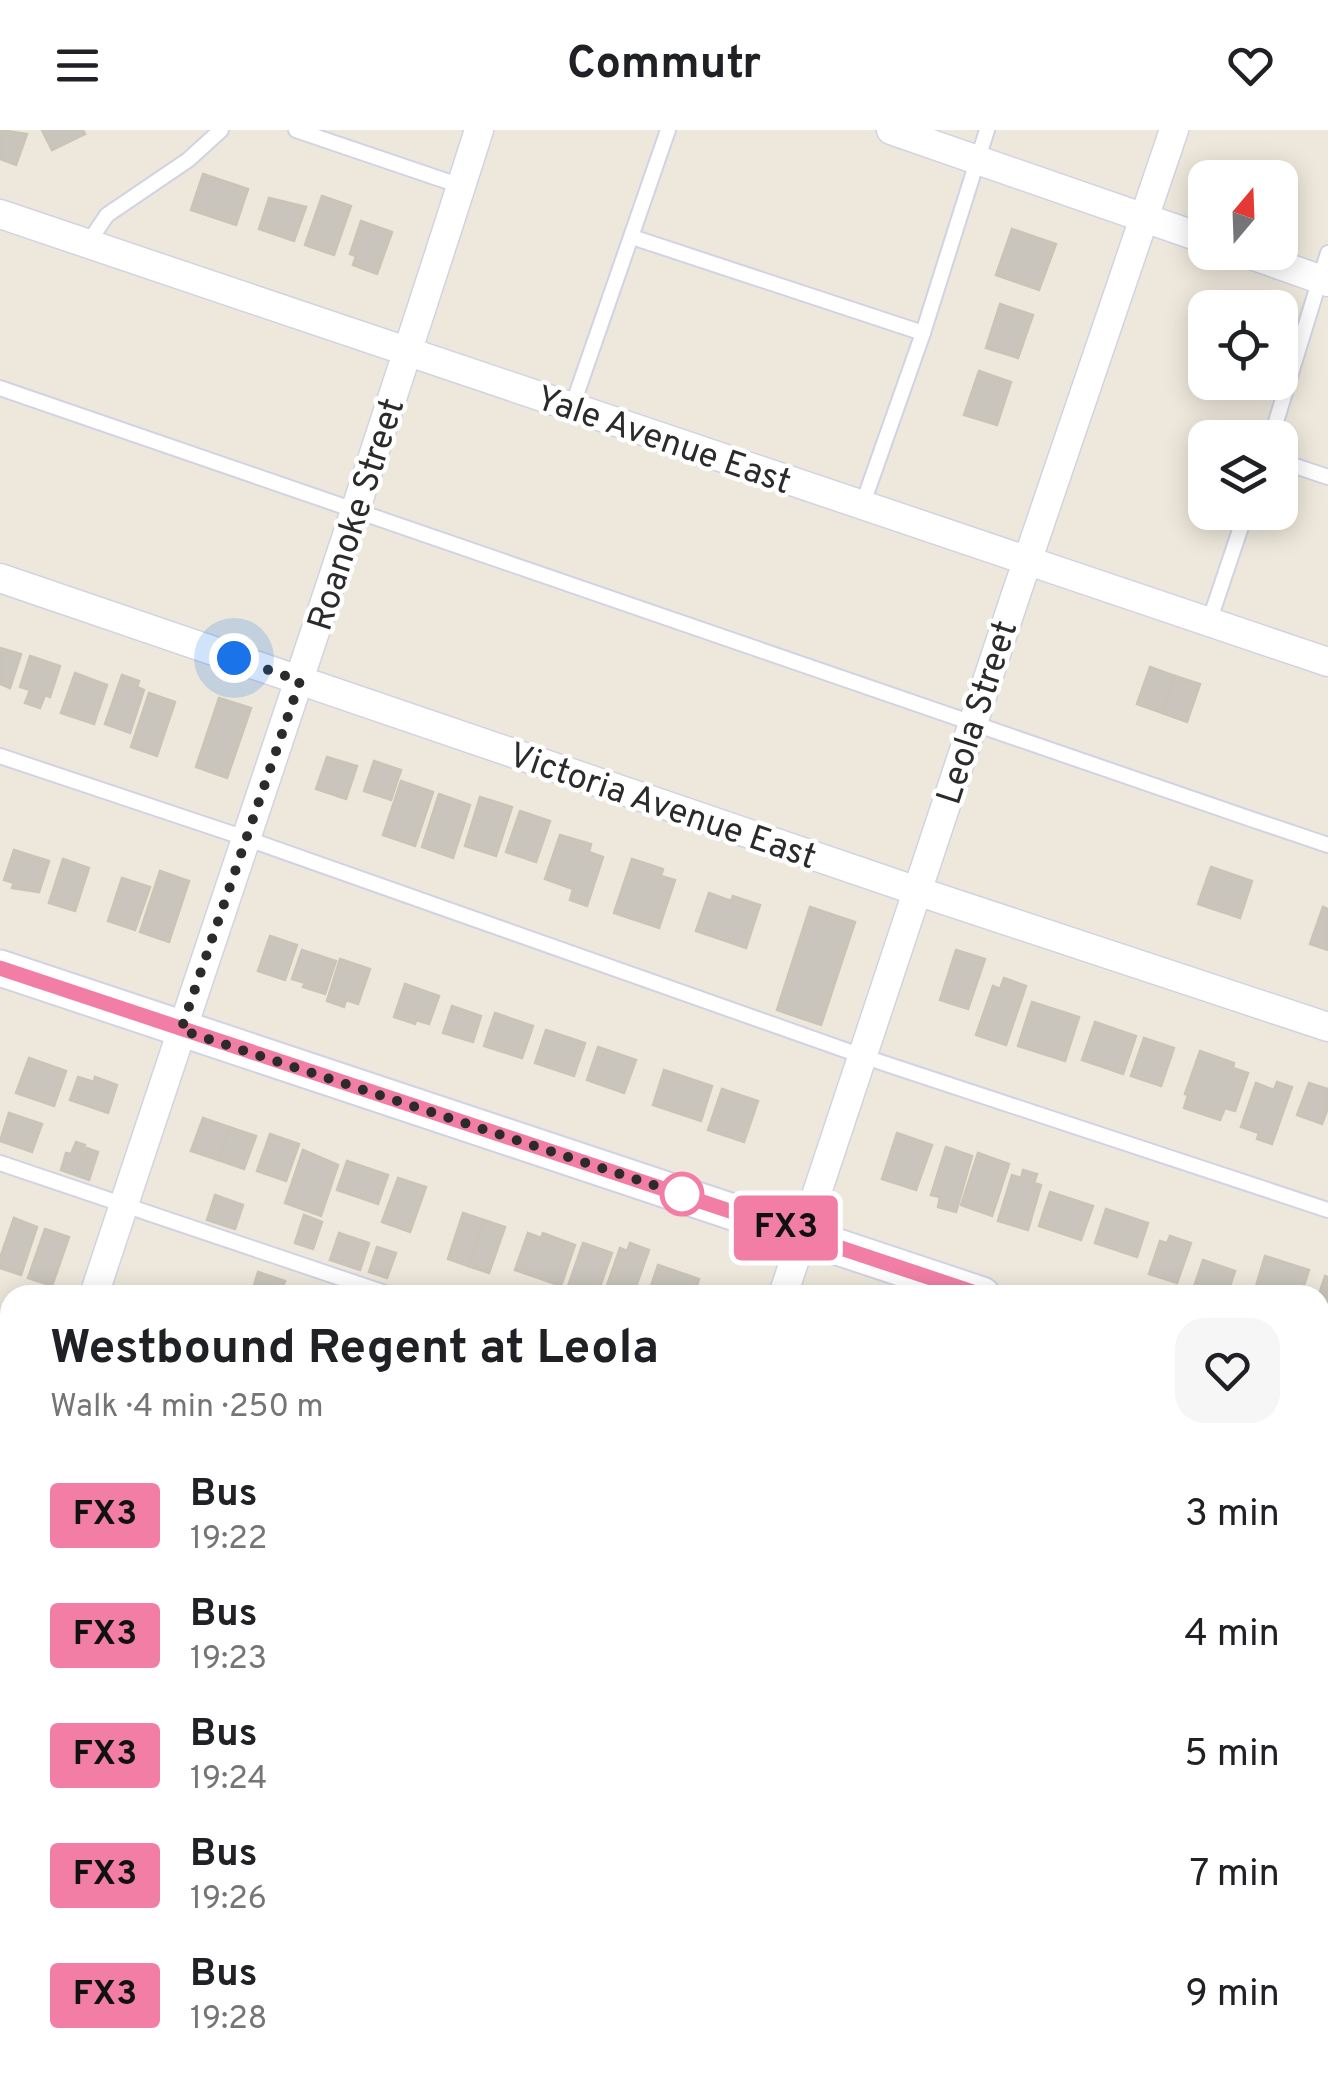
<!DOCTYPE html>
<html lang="en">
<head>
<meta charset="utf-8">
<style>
	:root { --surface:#fff; --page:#f6f6f6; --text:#202124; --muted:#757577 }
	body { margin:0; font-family:Overpass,sans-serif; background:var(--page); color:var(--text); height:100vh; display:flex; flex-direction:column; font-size:38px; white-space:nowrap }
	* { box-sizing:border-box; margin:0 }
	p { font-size:32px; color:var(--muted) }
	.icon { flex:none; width:55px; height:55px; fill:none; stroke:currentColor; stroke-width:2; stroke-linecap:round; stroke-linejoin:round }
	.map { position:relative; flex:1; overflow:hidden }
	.details { position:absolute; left:0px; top:1155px; width:1330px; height:790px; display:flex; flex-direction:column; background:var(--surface); border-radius:30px 30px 0 0; box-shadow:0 5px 25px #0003 }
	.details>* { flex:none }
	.badge { padding:0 20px; border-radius:8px; font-size:35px; line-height:65px }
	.needle { width:65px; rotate:19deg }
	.fabs { position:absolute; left:1188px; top:30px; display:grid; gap:20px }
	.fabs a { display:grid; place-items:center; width:110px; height:110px; border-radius:20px; background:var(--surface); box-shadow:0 5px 25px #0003; font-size:50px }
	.you { position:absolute; width:50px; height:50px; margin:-25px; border:8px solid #fff; border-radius:50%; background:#1a73e8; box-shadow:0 0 0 15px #1a73e833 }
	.map>.badge { position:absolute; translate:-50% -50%; box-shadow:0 0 0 5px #fff }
	.round { display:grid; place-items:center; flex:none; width:105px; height:105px; border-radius:30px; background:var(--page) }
	.summary { display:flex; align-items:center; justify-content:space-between; height:170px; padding:0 50px }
	h1 { font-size:48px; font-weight:700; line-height:75px }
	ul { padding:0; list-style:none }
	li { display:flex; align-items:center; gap:30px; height:120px; padding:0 50px }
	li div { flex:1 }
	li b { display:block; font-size:38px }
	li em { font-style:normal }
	li .badge { min-width:110px; font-weight:700; text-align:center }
	header { display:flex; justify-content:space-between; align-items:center; height:130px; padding:0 50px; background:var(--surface); font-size:45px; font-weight:700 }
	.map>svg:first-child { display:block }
	.green { fill:#aae796 }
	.building { fill:#c9c5bc; stroke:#c9c4b6; stroke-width:2.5 }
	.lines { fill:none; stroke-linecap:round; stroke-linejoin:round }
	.service-casing { stroke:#d1d3e4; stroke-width:18 }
	.minor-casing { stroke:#d1d3e4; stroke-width:31 }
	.tertiary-casing { stroke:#d1d3e4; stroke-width:39 }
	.secondary-casing { stroke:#d1d3e4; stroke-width:44 }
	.path { stroke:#ccc; stroke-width:5; stroke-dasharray:8 5; stroke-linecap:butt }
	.service { stroke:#fff; stroke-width:14 }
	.minor { stroke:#fff; stroke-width:28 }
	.tertiary { stroke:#fff; stroke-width:35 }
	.secondary { stroke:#fff; stroke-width:40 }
	.line-casing { stroke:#fff; stroke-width:22 }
	.line { stroke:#f27ea6; stroke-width:15 }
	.walk { stroke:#2b2b2b; stroke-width:10; stroke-dasharray:0 18 }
	.stop-dot { fill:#fff; stroke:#f27ea6; stroke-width:5 }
	.labels { text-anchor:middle; stroke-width:9; stroke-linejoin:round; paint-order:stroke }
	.street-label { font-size:35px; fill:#2b2b2b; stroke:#fff }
</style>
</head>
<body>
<header><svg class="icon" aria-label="menu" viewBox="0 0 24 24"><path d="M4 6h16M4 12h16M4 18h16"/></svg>Commutr<svg class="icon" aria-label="heart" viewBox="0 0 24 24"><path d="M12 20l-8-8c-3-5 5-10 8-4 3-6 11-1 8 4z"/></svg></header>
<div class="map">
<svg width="1328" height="1945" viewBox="0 0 1328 1945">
	<rect width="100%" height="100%" fill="#eee8dc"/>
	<path class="green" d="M1320,1338L1328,1341V1945H1073L1044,1935H1320Z"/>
	<g class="building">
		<path d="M0,0L27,4L16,35L0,29Z"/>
		<path d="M42,0H83L85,4L52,20Z"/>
		<path d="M203,44L248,59L236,95L191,80Z"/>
		<path d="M322,66L351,76L334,125L305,115Z"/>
		<path d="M269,68L306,77L294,111L259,99Z"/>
		<path d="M361,91L392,102L377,144L353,135L356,126L350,124Z"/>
		<path d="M1012,99L1056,114L1039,160L996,145Z"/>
		<path d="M1000,174L1033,185L1018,228L986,218Z"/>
		<path d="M979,241L1011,252L997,295L964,285Z"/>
		<path d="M0,518L21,524L10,558L0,554Z"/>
		<path d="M30,526L60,536L50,567L45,565L40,578L25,573L30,560L20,557Z"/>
		<path d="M1150,537L1175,546L1162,583L1137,574Z"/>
		<path d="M75,543L107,555L94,594L61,583Z"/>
		<path d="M122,545L139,551L137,557L144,560L130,603L105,594Z"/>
		<path d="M1175,546L1200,554L1187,592L1162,583Z"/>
		<path d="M149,563L175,572L157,626L131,617Z"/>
		<path d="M219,568L251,578L227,648L196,637Z"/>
		<path d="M327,627L357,636L346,669L316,659Z"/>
		<path d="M374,631L401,640L391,670L364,661Z"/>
		<path d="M401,651L433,662L415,716L383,705Z"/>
		<path d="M439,664L470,675L453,728L422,717Z"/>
		<path d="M480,667L512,677L496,726L465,716Z"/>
		<path d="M520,681L550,691L536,732L506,722Z"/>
		<path d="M560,705L591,714L589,722L603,727L587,776L570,770L573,759L545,749Z"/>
		<path d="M14,720L49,731L39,762L12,758L14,753L4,750Z"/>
		<path d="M63,729L89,738L75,781L49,773Z"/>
		<path d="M632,729L663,739L661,746L675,750L659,798L614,783Z"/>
		<path d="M1211,737L1252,751L1240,788L1198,774Z"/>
		<path d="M160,741L189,751L169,812L140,802Z"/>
		<path d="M122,748L150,757L135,800L108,791Z"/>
		<path d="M709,763L731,771L733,766L760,775L746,818L696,801Z"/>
		<path d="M810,777L855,792L821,895L777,880Z"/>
		<path d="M1323,777L1328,779V820L1310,814Z"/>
		<path d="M270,806L297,815L285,850L258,841Z"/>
		<path d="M302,820L336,831L325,864L303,857L305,853L292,849Z"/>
		<path d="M956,820L985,829L968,879L940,870Z"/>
		<path d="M340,829L370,839L358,874L346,870L344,877L327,871Z"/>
		<path d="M1004,848L1026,856L1006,915L976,905L993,856L1000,859Z"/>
		<path d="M405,854L439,866L429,894L416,890L415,894L394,887Z"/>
		<path d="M1032,872L1079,887L1065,931L1018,916Z"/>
		<path d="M452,876L481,886L473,912L443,903Z"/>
		<path d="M495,883L533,896L522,928L484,916Z"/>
		<path d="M1095,892L1136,906L1123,944L1082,930Z"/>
		<path d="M546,900L585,913L574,946L535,933Z"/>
		<path d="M1144,908L1174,918L1161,956L1131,946Z"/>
		<path d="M598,917L636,930L624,963L587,950Z"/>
		<path d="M1200,921L1234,933L1233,938L1248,943L1235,981L1225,978L1220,990L1184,978L1188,965L1185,964Z"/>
		<path d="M29,928L66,941L54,976L16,963Z"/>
		<path d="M664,940L712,956L701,991L653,975Z"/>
		<path d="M78,947L94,952L95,947L117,955L108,983L70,970Z"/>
		<path d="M1277,952L1292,957L1272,1014L1257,1009L1259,1003L1241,997L1256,953L1274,960Z"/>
		<path d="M1309,953L1328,959V978L1322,994L1297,985Z"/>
		<path d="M722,959L758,971L744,1012L708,1000Z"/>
		<path d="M9,983L42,994L32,1022L0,1011Z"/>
		<path d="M203,988L229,997L218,1030L191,1021Z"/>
		<path d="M229,997L256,1006L244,1039L218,1030Z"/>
		<path d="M897,1003L932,1015L916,1060L882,1049Z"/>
		<path d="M270,1004L299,1014L286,1051L257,1041Z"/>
		<path d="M76,1012L85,1015L81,1028L83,1029L87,1018L98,1022L89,1050L61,1040L66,1023L71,1024Z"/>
		<path d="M946,1017L972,1026L956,1082L938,1077L940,1067L931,1065Z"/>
		<path d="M303,1020L338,1035L321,1086L285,1073Z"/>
		<path d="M978,1023L1009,1034L992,1086L961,1075Z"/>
		<path d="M347,1031L388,1045L378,1074L337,1060Z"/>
		<path d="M1023,1040L1037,1044L1034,1053L1041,1055L1028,1100L998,1091L1012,1045L1021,1048Z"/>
		<path d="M398,1048L426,1057L410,1102L382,1092Z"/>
		<path d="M1050,1062L1093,1076L1081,1110L1039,1096Z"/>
		<path d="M215,1065L243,1075L235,1099L207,1090Z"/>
		<path d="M1106,1079L1148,1093L1137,1127L1095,1113Z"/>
		<path d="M463,1083L484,1090L468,1136L448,1129Z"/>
		<path d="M304,1085L322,1092L313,1119L295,1113Z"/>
		<path d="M14,1088L37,1097L21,1145L0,1138V1128Z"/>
		<path d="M484,1090L505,1097L489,1143L468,1136Z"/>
		<path d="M45,1099L69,1107L52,1156L28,1148Z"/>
		<path d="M339,1103L369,1113L360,1140L330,1130Z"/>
		<path d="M528,1103L541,1108L543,1103L575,1115L561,1156L515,1140Z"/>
		<path d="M1170,1106L1191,1113L1177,1153L1149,1144L1160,1111L1167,1113Z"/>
		<path d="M583,1113L612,1123L597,1165H565Z"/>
		<path d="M630,1113L649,1120L633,1165L604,1164L620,1118L627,1121Z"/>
		<path d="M377,1117L396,1123L387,1148L369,1142Z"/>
		<path d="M1265,1126L1309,1140L1301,1165L1254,1163Z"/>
		<path d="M1203,1130L1235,1141L1227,1165H1206L1193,1160Z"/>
		<path d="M658,1135L699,1149L694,1165H648Z"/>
		<path d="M258,1142L285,1151L280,1165H251Z"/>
		<path d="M1325,1146L1328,1147V1199L1320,1196L1319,1165Z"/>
		<path d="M1320,1351L1328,1354V1631L1320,1629Z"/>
		<path d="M1320,1629L1328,1631V1832L1320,1829Z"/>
		<path d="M0,1909L10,1912V1935H80L90,1938L88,1945H0Z"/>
	</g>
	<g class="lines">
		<defs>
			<g id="service">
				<path d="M296,0L461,56"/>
				<path d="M632,107L923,203"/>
				<path d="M88,113L107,85L188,30L221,0"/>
				<path d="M0,258C443,408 884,566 1328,715"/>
				<path d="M572,277L668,0"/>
				<path d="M1271,308L1328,123"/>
				<path d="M1280,331L1328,347"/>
				<path d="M862,376L923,203L987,0"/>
				<path d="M1209,492L1246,382"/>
				<path d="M0,626L245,708L862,926L1328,1080"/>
				<path d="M0,1033L391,1165"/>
			</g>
			<g id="minor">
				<path d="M891,0L1205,109"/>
				<path d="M0,84L1328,532"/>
				<path d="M1243,122L1328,152"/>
				<path d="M0,448L917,761L1328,897"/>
				<path d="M94,1165C222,777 355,390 479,0"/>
				<path d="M783,1165L1015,467L1174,0"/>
				<path d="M0,1229L10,1232"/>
				<path d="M0,1450L10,1420"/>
			</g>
			<g id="tertiary">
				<path d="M0,838L982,1165"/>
				<path d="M1320,1277L1328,1280"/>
			</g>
			<g id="secondary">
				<path d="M0,1642L10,1646"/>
				<path d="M858,1935L888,1945"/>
			</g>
		</defs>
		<use href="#service" class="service-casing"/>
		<use href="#minor" class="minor-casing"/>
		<use href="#tertiary" class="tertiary-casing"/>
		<use href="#secondary" class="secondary-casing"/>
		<g class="path">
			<path d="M1320,1863L1328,1866"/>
			<path d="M952,1935L982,1945"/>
		</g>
		<use href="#service" class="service"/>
		<use href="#minor" class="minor"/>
		<use href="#tertiary" class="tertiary"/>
		<use href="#secondary" class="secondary"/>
	</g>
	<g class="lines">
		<defs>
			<path id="line" d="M0,838L982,1165"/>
		</defs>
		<use href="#line" class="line-casing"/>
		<use href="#line" class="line"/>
		<path class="walk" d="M234,528L300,551L181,900L696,1069L682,1064"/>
	</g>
	<circle class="stop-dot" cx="682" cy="1064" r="20"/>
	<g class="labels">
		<g class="street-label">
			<text transform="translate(664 309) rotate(19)" y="12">Yale Avenue East</text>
			<text transform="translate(355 384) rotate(-72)" y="12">Roanoke Street</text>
			<text transform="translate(976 582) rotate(-72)" y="12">Leola Street</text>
			<text transform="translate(663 675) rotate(19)" y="12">Victoria Avenue East</text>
		</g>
	</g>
</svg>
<div class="fabs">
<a><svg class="needle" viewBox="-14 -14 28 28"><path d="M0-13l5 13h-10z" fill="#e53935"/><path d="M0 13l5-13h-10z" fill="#757577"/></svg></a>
<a><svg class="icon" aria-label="locate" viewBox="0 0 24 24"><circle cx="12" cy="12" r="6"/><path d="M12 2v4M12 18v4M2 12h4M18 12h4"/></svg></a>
<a><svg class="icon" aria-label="layers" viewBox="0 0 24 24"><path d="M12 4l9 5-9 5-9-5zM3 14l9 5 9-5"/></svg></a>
</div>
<div class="you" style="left:234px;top:528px"></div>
<b class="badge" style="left:786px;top:1098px;background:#f27ea6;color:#111">FX3</b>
<section class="details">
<div class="summary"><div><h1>Westbound Regent at Leola</h1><p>Walk · 4 min · 250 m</p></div><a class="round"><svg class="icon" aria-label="heart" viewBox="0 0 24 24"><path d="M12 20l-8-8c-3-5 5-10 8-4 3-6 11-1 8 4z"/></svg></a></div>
<ul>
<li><span class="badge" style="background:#f27ea6;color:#111">FX3</span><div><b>Bus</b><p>19:22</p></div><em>3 min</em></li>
<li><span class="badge" style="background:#f27ea6;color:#111">FX3</span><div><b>Bus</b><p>19:23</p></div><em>4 min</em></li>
<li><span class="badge" style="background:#f27ea6;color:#111">FX3</span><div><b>Bus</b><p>19:24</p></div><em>5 min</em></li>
<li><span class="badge" style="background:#f27ea6;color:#111">FX3</span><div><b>Bus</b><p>19:26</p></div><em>7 min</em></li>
<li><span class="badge" style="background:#f27ea6;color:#111">FX3</span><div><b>Bus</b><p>19:28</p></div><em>9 min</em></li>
</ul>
</section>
</div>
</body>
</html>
